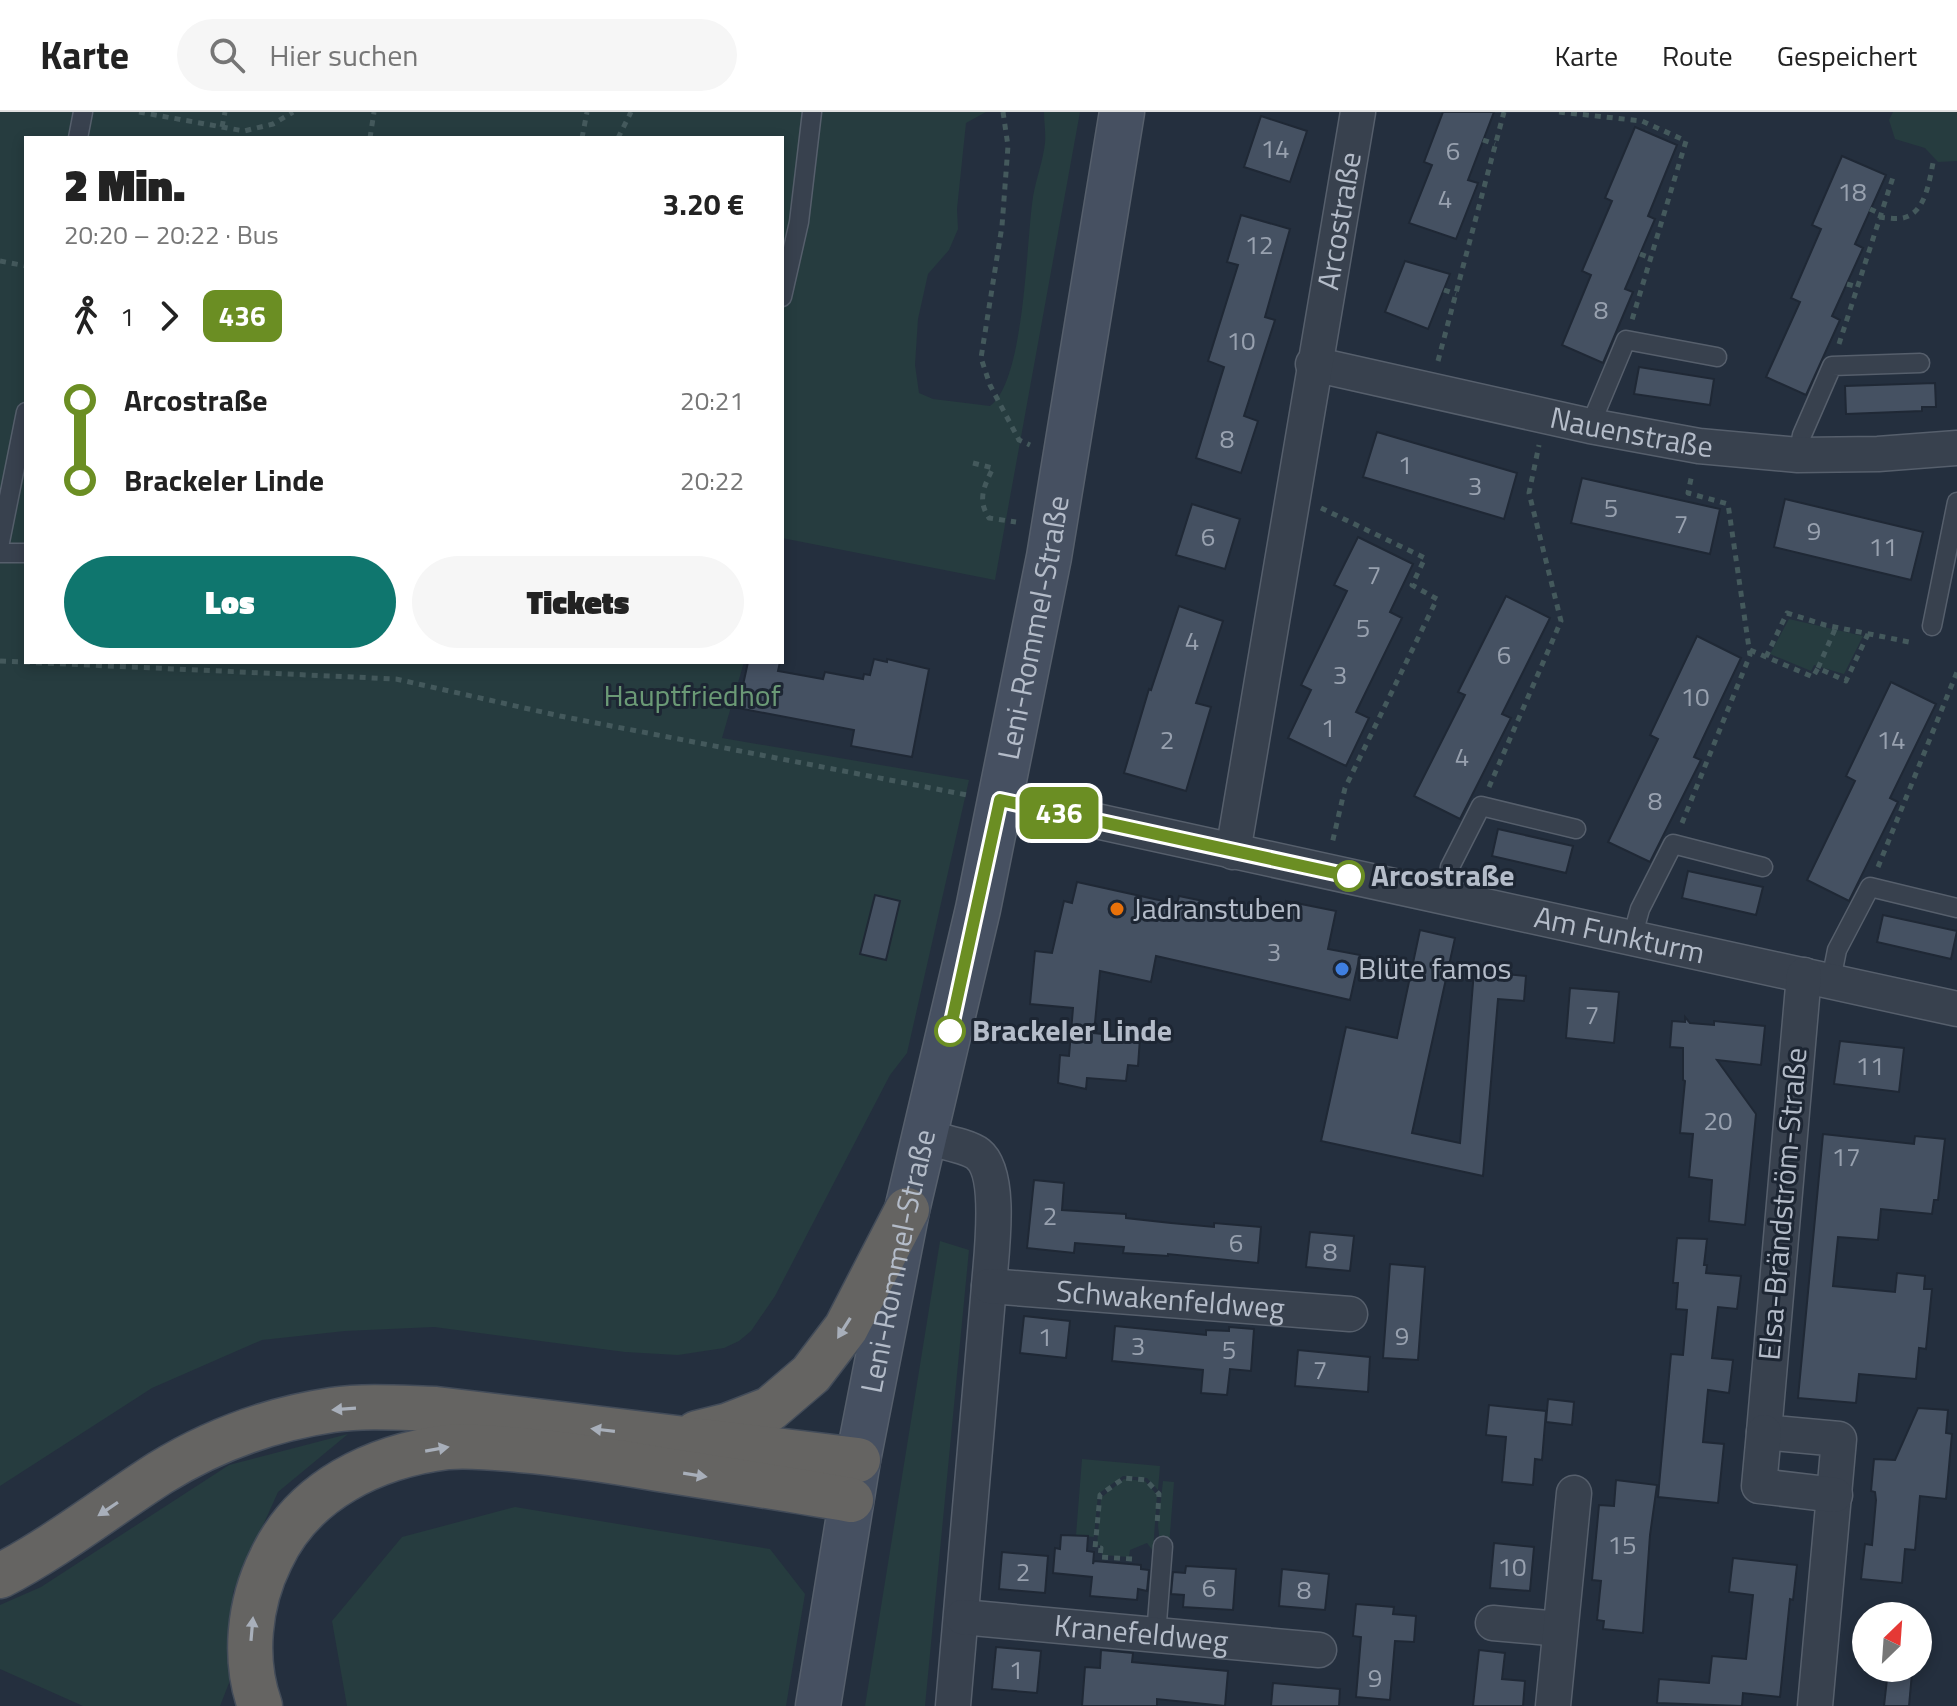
<!DOCTYPE html>
<html lang="de">
<head>
<meta charset="utf-8">
<style>
	:root { --surface:#fff; --page:#f6f6f6; --text:#222; --muted:#767676; --line:#e0e0e0; --accent:#0f766e }
	body { margin:0; font-family:"Titillium Web",sans-serif; background:var(--page); color:var(--text); height:100vh; display:flex; flex-direction:column; font-size:30px; white-space:nowrap }
	* { box-sizing:border-box; margin:0 }
	p { font-size:26px; color:var(--muted) }
	.icon { flex:none; width:44px; height:44px; fill:none; stroke:currentColor; stroke-width:2; stroke-linecap:round; stroke-linejoin:round }
	.map { position:relative; flex:1; overflow:hidden }
	.side { position:absolute; left:24px; top:24px; width:760px; height:528px; display:flex; flex-direction:column; background:var(--surface); border-radius:0px; box-shadow:0 4px 12px #0003 }
	.side>* { flex:none }
	.badge { padding:0 16px; border-radius:12px; font-size:28px; line-height:52px }
	.needle { width:52px; rotate:25deg }
	.fabs { position:absolute; left:1852px; top:1490px; display:grid; gap:16px }
	.fabs a { display:grid; place-items:center; width:80px; height:80px; border-radius:50%; background:var(--surface); box-shadow:0 4px 12px #0003; font-size:40px }
	.map>.badge { position:absolute; translate:-50% -50%; box-shadow:0 0 0 4px #fff }
	.legs { display:flex; align-items:center; gap:12px; height:88px; padding:0 40px; font-size:26px }
	.legs p { margin-inline-start:auto }
	.summary { display:flex; align-items:center; justify-content:space-between; height:136px; padding:0 40px }
	h1 { font-size:44px; font-weight:800; line-height:60px }
	.primary-button { display:flex; gap:16px; margin-top:auto; padding:16px 40px }
	.primary-button a { flex:1; height:92px; border-radius:48px; background:var(--accent); color:#fff; font-size:32px; font-weight:800; line-height:92px; text-align:center }
	.primary-button a+a { background:var(--page); color:var(--text) }
	ul { padding:0 40px; list-style:none }
	li { display:flex; align-items:center; gap:28px; height:80px; font-size:30px }
	li i { display:grid; place-items:center; width:12px; height:100%; margin:0 10px; background:currentColor }
	li i::after { content:''; width:20px; height:20px; margin:-10px; border:6px solid; border-radius:50%; background:var(--surface) }
	li p { margin-inline-start:auto }
	li:first-child i { background:linear-gradient(#0000 50%,currentColor 0) }
	li:last-child i { background:linear-gradient(currentColor 50%,#0000 0) }
	header { display:flex; align-items:center; gap:48px; box-sizing:border-box; height:112px; padding:0 40px; background:var(--surface); border-bottom:2px solid var(--line) }
	header strong { font-size:38px }
	nav { display:flex; gap:44px; margin-inline-start:auto; font-size:28px }
	.search { width:560px; height:72px; background:var(--page); display:flex; align-items:center; gap:20px; box-sizing:border-box; padding:0 28px; border-radius:44px; color:var(--muted); font-size:30px }
	.map>svg:first-child { display:block }
	.green { fill:#263c3f }
	.building { fill:#455162; stroke:#1f2835; stroke-width:2 }
	.lines { fill:none; stroke-linecap:round; stroke-linejoin:round }
	.service-casing { stroke:#565f6c; stroke-width:21 }
	.minor-casing { stroke:#565f6c; stroke-width:37 }
	.secondary-casing { stroke:#565f6c; stroke-width:47 }
	.trunk-casing { stroke:#434c59; stroke-width:47 }
	.path { stroke:#44595c; stroke-width:5; stroke-dasharray:6 6; stroke-linecap:butt }
	.service { stroke:#38414e; stroke-width:18 }
	.minor { stroke:#38414e; stroke-width:34 }
	.secondary { stroke:#465061; stroke-width:44 }
	.trunk { stroke:#656462; stroke-width:44 }
	.oneway { fill:#a8afba }
	.line-1-casing { stroke:#fff; stroke-width:18 }
	.line-1 { stroke:#6b8e23; stroke-width:12 }
	.stop-1-dot { fill:#fff; stroke:#6b8e23; stroke-width:4 }
	.food-dot { fill:#e8710a; stroke:#1d2633; stroke-width:3 }
	.shop-dot { fill:#3f7fe0; stroke:#1d2633; stroke-width:3 }
	.labels { text-anchor:middle; stroke-width:6; stroke-linejoin:round; paint-order:stroke }
	.number-label { font-size:26px; fill:#98a1af }
	.street-label { font-size:30px; fill:#b4bcc9; stroke:#1d2633 }
	.park-label { font-size:30px; fill:#6b9a76; stroke:#1d2633 }
	.stop-label { font-size:30px; font-weight:bold; fill:#b4bcc9; stroke:#1d2633; text-anchor:start }
	.poi-label { font-size:30px; fill:#b4bcc9; stroke:#1d2633; text-anchor:start }
</style>
</head>
<body>
<header>
<strong>Karte</strong>
<div class="search"><svg class="icon" aria-label="search" viewBox="0 0 24 24"><circle cx="10" cy="10" r="6"/><path d="M15 15l6 6"/></svg>Hier suchen</div>
<nav><a>Karte</a><a>Route</a><a>Gespeichert</a></nav>
</header>
<div class="map">
<svg width="1957" height="1594" viewBox="0 0 1957 1594">
	<rect width="100%" height="100%" fill="#242f3e"/>
	<g class="green">
		<path d="M0,0H986L966,11L957,97L958,117L949,138L928,162L918,207L915,253L919,281L933,287L990,294C1025,269 1026,130 1033,85C1036,67 1043,49 1045,31C1046,21 1044,10 1044,0H1080L995,468L782,426V26H26V550H744L722,626L969,668L907,941L890,963L775,1184L751,1219L739,1229L724,1236L678,1243L625,1240L434,1215L345,1219L262,1228L152,1276L0,1374Z"/>
		<path d="M1893,0H1957V49L1938,50L1925,36L1895,27L1889,8Z"/>
		<path d="M1789,507L1863,524L1844,562L1814,553L1811,559L1770,542Z"/>
		<path d="M940,1129L969,1138L925,1594H865Z"/>
		<path d="M348,1322L278,1380L233,1480L229,1571L220,1594H83L0,1557V1493L41,1475L229,1353Z"/>
		<path d="M1082,1347L1160,1354L1158,1378L1147,1366L1123,1364L1098,1382L1094,1425L1076,1423Z"/>
		<path d="M1124,1367L1145,1369L1157,1383L1153,1439L1147,1431L1130,1438L1129,1445L1102,1443L1103,1434L1097,1433L1101,1386Z"/>
		<path d="M1163,1369L1174,1370L1169,1434L1160,1433L1158,1413Z"/>
		<path d="M515,1395L770,1437L805,1482L786,1594H347L332,1509L402,1425Z"/>
	</g>
	<g class="building">
		<path d="M1443,0H1494L1468,68L1478,71L1456,127L1409,111L1432,53L1424,50Z"/>
		<path d="M1261,4L1307,19L1290,70L1244,55Z"/>
		<path d="M1635,15L1677,33L1648,104L1655,107L1625,177L1633,180L1603,251L1562,233L1591,163L1582,159L1612,89L1605,86Z"/>
		<path d="M1842,44L1886,63L1855,132L1863,136L1832,204L1840,208L1806,283L1766,265L1800,190L1791,186L1821,117L1812,113Z"/>
		<path d="M1241,103L1290,117L1265,205L1275,208L1244,304L1258,309L1241,361L1196,346L1224,255L1208,249L1238,153L1227,150Z"/>
		<path d="M1405,149L1450,162L1428,217L1385,200Z"/>
		<path d="M1639,255L1714,267L1710,293L1634,282Z"/>
		<path d="M1935,271L1936,295H1922V299L1846,302L1845,274Z"/>
		<path d="M1377,320L1517,361L1504,407L1363,365Z"/>
		<path d="M1582,366L1720,397L1710,442L1571,411Z"/>
		<path d="M1785,387L1923,420L1911,468L1774,435Z"/>
		<path d="M1192,392L1240,407L1225,457L1176,443Z"/>
		<path d="M1358,425L1413,452L1390,500L1402,506L1356,600L1369,606L1346,654L1288,626L1311,578L1301,573L1347,479L1334,473Z"/>
		<path d="M1506,484L1550,506L1502,602L1511,606L1460,707L1414,684L1465,583L1458,580Z"/>
		<path d="M1179,494L1223,509L1196,591L1211,595L1186,679L1124,661L1149,577L1151,578Z"/>
		<path d="M1697,524L1741,546L1694,645L1701,648L1650,750L1608,730L1658,627L1650,623Z"/>
		<path d="M874,547L887,550V547L929,557L912,645L851,634L854,618L738,596L748,550H780L778,559L823,567L825,560L863,567L864,562L870,563Z"/>
		<path d="M1891,570L1936,592L1890,686L1898,690L1849,789L1807,768L1855,669L1846,664Z"/>
		<path d="M1498,717L1573,734L1566,761L1492,744Z"/>
		<path d="M1688,759L1763,775L1756,803L1682,786Z"/>
		<path d="M1077,770L1177,792L1179,784L1282,805L1286,789L1336,799L1328,837L1360,843L1350,888L1156,844L1151,870L1100,859L1094,921L1140,926L1138,954L1128,953L1126,969L1087,966L1086,977L1058,971L1060,943L1069,944L1073,896L1030,892L1035,839L1052,841L1064,789L1072,791Z"/>
		<path d="M875,783L900,789L886,848L860,842Z"/>
		<path d="M1883,803L1957,819L1951,847L1877,830Z"/>
		<path d="M1420,818L1455,826L1412,1021L1460,1031L1474,859L1526,864L1524,889L1498,887L1483,1064L1321,1029L1346,915L1397,926Z"/>
		<path d="M1570,876L1619,880L1614,931L1566,926Z"/>
		<path d="M1685,905L1690,911L1714,913V909L1765,914L1761,953L1717,948L1756,1002L1745,1113L1709,1109L1712,1068L1689,1065L1693,1022L1680,1021L1685,969L1683,968V936L1670,935L1672,909L1685,910Z"/>
		<path d="M1840,929L1904,936L1899,980L1834,972Z"/>
		<path d="M1823,1022L1914,1032L1915,1024L1945,1027L1938,1088H1934L1932,1102L1881,1097L1878,1128L1838,1125L1833,1174L1895,1180L1897,1161L1925,1164L1924,1177H1932L1926,1237L1919,1236L1916,1267L1859,1262L1856,1291L1798,1286Z"/>
		<path d="M1034,1068L1064,1071L1062,1098L1126,1102V1106L1171,1111L1214,1115V1111L1261,1115L1258,1151L1168,1142V1144L1123,1141L1124,1135L1075,1131L1074,1141L1027,1136Z"/>
		<path d="M1310,1120L1354,1124L1350,1159L1306,1155Z"/>
		<path d="M1677,1126L1707,1127L1704,1153H1707L1706,1161L1741,1164L1737,1197L1718,1195L1712,1246L1733,1248L1729,1281L1708,1278L1703,1330L1724,1332L1718,1391L1658,1385L1671,1242L1683,1243L1687,1198L1676,1197L1678,1171H1673Z"/>
		<path d="M1390,1152L1425,1155L1418,1248L1383,1246Z"/>
		<path d="M1024,1204L1070,1209L1066,1246L1020,1241Z"/>
		<path d="M1115,1214L1206,1223V1218L1229,1219V1215L1254,1217L1251,1259L1230,1257L1227,1283L1201,1281L1203,1258L1112,1249Z"/>
		<path d="M1298,1238L1370,1245L1368,1280L1295,1274Z"/>
		<path d="M1548,1287L1574,1290L1572,1313L1546,1310Z"/>
		<path d="M1489,1293L1546,1299L1542,1348L1535,1347L1533,1373L1502,1370L1506,1325L1486,1323Z"/>
		<path d="M1918,1296L1948,1298L1946,1321L1952,1322L1946,1387L1920,1384L1915,1438L1905,1437L1902,1471L1861,1467L1865,1432L1872,1433L1876,1388L1875,1380L1871,1379L1874,1347L1895,1348Z"/>
		<path d="M1616,1368L1657,1373L1650,1423L1643,1521L1603,1517L1604,1509L1597,1508L1601,1469L1592,1468L1599,1393L1614,1394Z"/>
		<path d="M1061,1423L1088,1424L1087,1439L1094,1440L1093,1452L1094,1449L1141,1453V1457L1149,1458L1147,1479L1138,1477L1137,1488L1090,1484L1092,1465L1053,1461L1055,1436L1060,1437Z"/>
		<path d="M1494,1431L1534,1435L1530,1479L1490,1476Z"/>
		<path d="M1002,1440L1048,1444L1045,1481L999,1477Z"/>
		<path d="M1733,1446L1797,1453L1793,1488L1790,1487L1780,1585L1743,1581L1742,1594L1657,1591L1659,1567L1709,1571L1712,1544L1746,1547L1753,1483L1729,1480Z"/>
		<path d="M1186,1454L1236,1457L1233,1498L1183,1495L1184,1483L1171,1482L1173,1460L1185,1461Z"/>
		<path d="M1282,1457L1329,1462L1325,1498L1279,1494Z"/>
		<path d="M1356,1492L1394,1495L1393,1502L1416,1504L1414,1530L1395,1529L1390,1588L1356,1585L1361,1525L1353,1524Z"/>
		<path d="M996,1535L1041,1539L1037,1581L992,1577Z"/>
		<path d="M1101,1538L1133,1541L1132,1550L1228,1559L1225,1594L1157,1587V1594H1082L1085,1555L1100,1556Z"/>
		<path d="M1479,1538L1505,1541L1502,1567L1525,1569L1523,1594H1473Z"/>
		<path d="M1888,1558L1912,1561L1909,1594H1884Z"/>
		<path d="M1273,1571L1340,1577L1339,1594H1271Z"/>
	</g>
	<g class="lines">
		<defs>
			<g id="service">
				<path d="M78,26L83,0"/>
				<path d="M782,185L799,110L812,0"/>
				<path d="M1590,314L1626,228L1717,245"/>
				<path d="M1798,343L1802,323L1832,254L1920,251"/>
				<path d="M0,430L26,300"/>
				<path d="M0,441H26"/>
				<path d="M1932,514L1957,390"/>
				<path d="M1445,785L1450,755L1481,694L1576,717"/>
				<path d="M1632,826L1640,797L1673,732L1763,755"/>
				<path d="M1831,868L1837,838L1870,775L1957,796"/>
				<path d="M1156,1523L1163,1434"/>
			</g>
			<g id="minor">
				<path id="s1" d="M1313,252L1590,314L1699,334L1798,343L1878,342L1957,336"/>
				<path id="s2" d="M1000,688L1957,897"/>
				<path id="s3" d="M1233,740L1358,0"/>
				<path d="M1804,863L1764,1320L1839,1327L1815,1594"/>
				<path d="M925,1025C938,1029 968,1034 978,1042C1003,1062 991,1143 989,1174L953,1594"/>
				<path id="s4" d="M989,1174L1350,1202"/>
				<path d="M1764,1320L1759,1374L1835,1383"/>
				<path id="s5" d="M962,1505L1319,1538"/>
				<path d="M1493,1511L1560,1517"/>
				<path d="M1553,1594L1574,1381"/>
			</g>
			<g id="secondary">
				<path id="s6" d="M818,1594L858,1348L907,1098L978,797L1049,445L1122,0"/>
			</g>
			<g id="trunk">
				<path d="M697,1321L729,1313L770,1297L811,1262L846,1216L907,1098"/>
				<path d="M0,1464C56,1435 107,1395 160,1361C212,1329 272,1307 332,1298C366,1293 402,1296 436,1297L858,1348"/>
				<path d="M260,1594C243,1547 249,1491 271,1447C303,1378 375,1344 448,1335C472,1333 497,1336 520,1338C567,1342 613,1349 659,1357C723,1367 787,1377 851,1388"/>
			</g>
		</defs>
		<use href="#service" class="service-casing"/>
		<use href="#minor" class="minor-casing"/>
		<use href="#secondary" class="secondary-casing"/>
		<use href="#trunk" class="trunk-casing"/>
		<g class="path">
			<path d="M139,0L244,19L273,12L293,0"/>
			<path d="M1003,0L1008,34L1002,114L981,246L990,273L1019,328L1030,333"/>
			<path d="M1559,0L1642,9L1686,29L1632,208"/>
			<path d="M222,15L225,0"/>
			<path d="M370,26L374,0"/>
			<path d="M582,26L587,0"/>
			<path d="M618,26L631,0"/>
			<path d="M1483,28L1495,32"/>
			<path d="M1870,97L1881,102"/>
			<path d="M1879,105C1888,106 1899,108 1906,105C1927,98 1930,64 1934,46"/>
			<path d="M1640,142L1651,146"/>
			<path d="M0,149L26,154"/>
			<path d="M1847,172L1857,175"/>
			<path d="M1444,178L1456,182"/>
			<path d="M1839,232L1894,62"/>
			<path d="M1438,249L1504,0"/>
			<path d="M973,351L993,356C984,374 977,388 989,406L1016,410"/>
			<path d="M1321,396L1425,446L1412,473L1437,487L1345,676L1332,732"/>
			<path d="M1750,538L1813,565L1818,556L1846,569L1868,522"/>
			<path d="M1766,545L1787,501L1825,513L1914,531"/>
			<path d="M0,549L396,567L560,604L967,683"/>
			<path d="M1818,556L1836,515"/>
			<path d="M1489,675L1561,509L1529,381L1539,333"/>
			<path d="M1682,711L1750,543L1728,392L1688,381L1692,362"/>
			<path d="M1878,755L1957,560"/>
			<path d="M1132,1447L1100,1445L1101,1436H1095L1100,1383L1124,1366L1146,1368L1159,1382L1157,1413"/>
		</g>
		<use href="#service" class="service"/>
		<use href="#minor" class="minor"/>
		<use href="#secondary" class="secondary"/>
		<use href="#trunk" class="trunk"/>
	</g>
	<defs><path id="oneway-solid" d="M-6-.8H1V-3.2L6.5 0L1 3.2V.8H-6Z" transform="scale(2)"/></defs>
	<g class="oneway">
		<use href="#oneway-solid" transform="translate(844 1216) rotate(122)"/>
		<use href="#oneway-solid" transform="translate(344 1297) rotate(176)"/>
		<use href="#oneway-solid" transform="translate(603 1318) rotate(-173)"/>
		<use href="#oneway-solid" transform="translate(437 1337) rotate(-10)"/>
		<use href="#oneway-solid" transform="translate(695 1363) rotate(9)"/>
		<use href="#oneway-solid" transform="translate(108 1397) rotate(146)"/>
		<use href="#oneway-solid" transform="translate(252 1517) rotate(-85)"/>
	</g>
	<g class="lines">
		<defs>
			<path id="line-1" d="M950,919L1000,688L1349,764"/>
		</defs>
		<use href="#line-1" class="line-1-casing"/>
		<use href="#line-1" class="line-1"/>
	</g>
	<g class="stop-1-dot">
		<circle cx="1349" cy="764" r="14"/>
		<circle cx="950" cy="919" r="14"/>
	</g>
	<circle class="food-dot" cx="1117" cy="797" r="8"/>
	<circle class="shop-dot" cx="1342" cy="857" r="8"/>
	<g class="labels">
		<g class="number-label">
			<text x="1275" y="46">14</text>
			<text x="1453" y="48">6</text>
			<text x="1852" y="89">18</text>
			<text x="1445" y="96">4</text>
			<text x="1259" y="142">12</text>
			<text x="1601" y="207">8</text>
			<text x="1241" y="238">10</text>
			<text x="1227" y="336">8</text>
			<text x="1405" y="362">1</text>
			<text x="1475" y="383">3</text>
			<text x="1611" y="405">5</text>
			<text x="1681" y="421">7</text>
			<text x="1814" y="428">9</text>
			<text x="1208" y="434">6</text>
			<text x="1883" y="444">11</text>
			<text x="1374" y="472">7</text>
			<text x="1363" y="525">5</text>
			<text x="1192" y="538">4</text>
			<text x="1504" y="552">6</text>
			<text x="1340" y="572">3</text>
			<text x="1695" y="594">10</text>
			<text x="1328" y="625">1</text>
			<text x="1167" y="637">2</text>
			<text x="1891" y="637">14</text>
			<text x="1462" y="654">4</text>
			<text x="1655" y="698">8</text>
			<text x="1274" y="849">3</text>
			<text x="1592" y="912">7</text>
			<text x="1870" y="963">11</text>
			<text x="1718" y="1018">20</text>
			<text x="1846" y="1054">17</text>
			<text x="1050" y="1113">2</text>
			<text x="1236" y="1140">6</text>
			<text x="1330" y="1149">8</text>
			<text x="1402" y="1233">9</text>
			<text x="1045" y="1234">1</text>
			<text x="1138" y="1243">3</text>
			<text x="1229" y="1247">5</text>
			<text x="1320" y="1267">7</text>
			<text x="1622" y="1442">15</text>
			<text x="1512" y="1464">10</text>
			<text x="1023" y="1469">2</text>
			<text x="1209" y="1485">6</text>
			<text x="1304" y="1487">8</text>
			<text x="1016" y="1567">1</text>
			<text x="1375" y="1575">9</text>
		</g>
		<g class="street-label">
			<text dy="10" stroke="none"><textPath href="#s3" startOffset="640">Arcostraße</textPath></text>
			<text dy="10" stroke="none"><textPath href="#s1" startOffset="326">Nauenstraße</textPath></text>
			<text dy="10" stroke="none"><textPath href="#s6" startOffset="1100">Leni-Rommel-Straße</textPath></text>
			<text dy="10" stroke="none"><textPath href="#s2" startOffset="634">Am Funkturm</textPath></text>
			<text transform="translate(1783 1092) rotate(-85)" y="10">Elsa-Brändström-Straße</text>
			<text dy="10" stroke="none"><textPath href="#s6" startOffset="452">Leni-Rommel-Straße</textPath></text>
			<text dy="10" stroke="none"><textPath href="#s4" startOffset="182">Schwakenfeldweg</textPath></text>
			<text dy="10" stroke="none"><textPath href="#s5" startOffset="180">Kranefeldweg</textPath></text>
		</g>
		<g class="park-label">
			<text x="692" y="594">Hauptfriedhof</text>
		</g>
		<g class="stop-label">
			<text x="1371" y="774">Arcostraße</text>
			<text x="972" y="929">Brackeler Linde</text>
		</g>
		<g class="poi-label">
			<text x="1133" y="807">Jadranstuben</text>
			<text x="1358" y="867">Blüte famos</text>
		</g>
	</g>
</svg>
<div class="fabs">
<a><svg class="needle" viewBox="-14 -14 28 28"><path d="M0-13l5 13h-10z" fill="#e53935"/><path d="M0 13l5-13h-10z" fill="#767676"/></svg></a>
</div>
<b class="badge" style="left:1059px;top:701px;background:#6b8e23;color:#fff">436</b>
<section class="side">
<div class="summary"><div><h1>2 Min.</h1><p>20:20 – 20:22 · Bus</p></div><b>3.20 €</b></div>
<div class="legs"><svg class="icon" aria-label="walk" viewBox="0 0 24 24"><circle cx="13" cy="4" r="2"/><path d="M13 8l-2 6 4 7M11 14l-3 7M7 12l3-4h3l4 4"/></svg>1<svg class="icon" aria-label="forward" viewBox="0 0 24 24"><path d="M9 5l7 7-7 7"/></svg><b class="badge" style="background:#6b8e23;color:#fff">436</b></div>
<ul>
<li><i style="color:#6b8e23"></i><b>Arcostraße</b><p>20:21</p></li>
<li><i style="color:#6b8e23"></i><b>Brackeler Linde</b><p>20:22</p></li>
</ul>
<div class="primary-button"><a>Los</a><a>Tickets</a></div>
</section>
</div>
</body>
</html>
